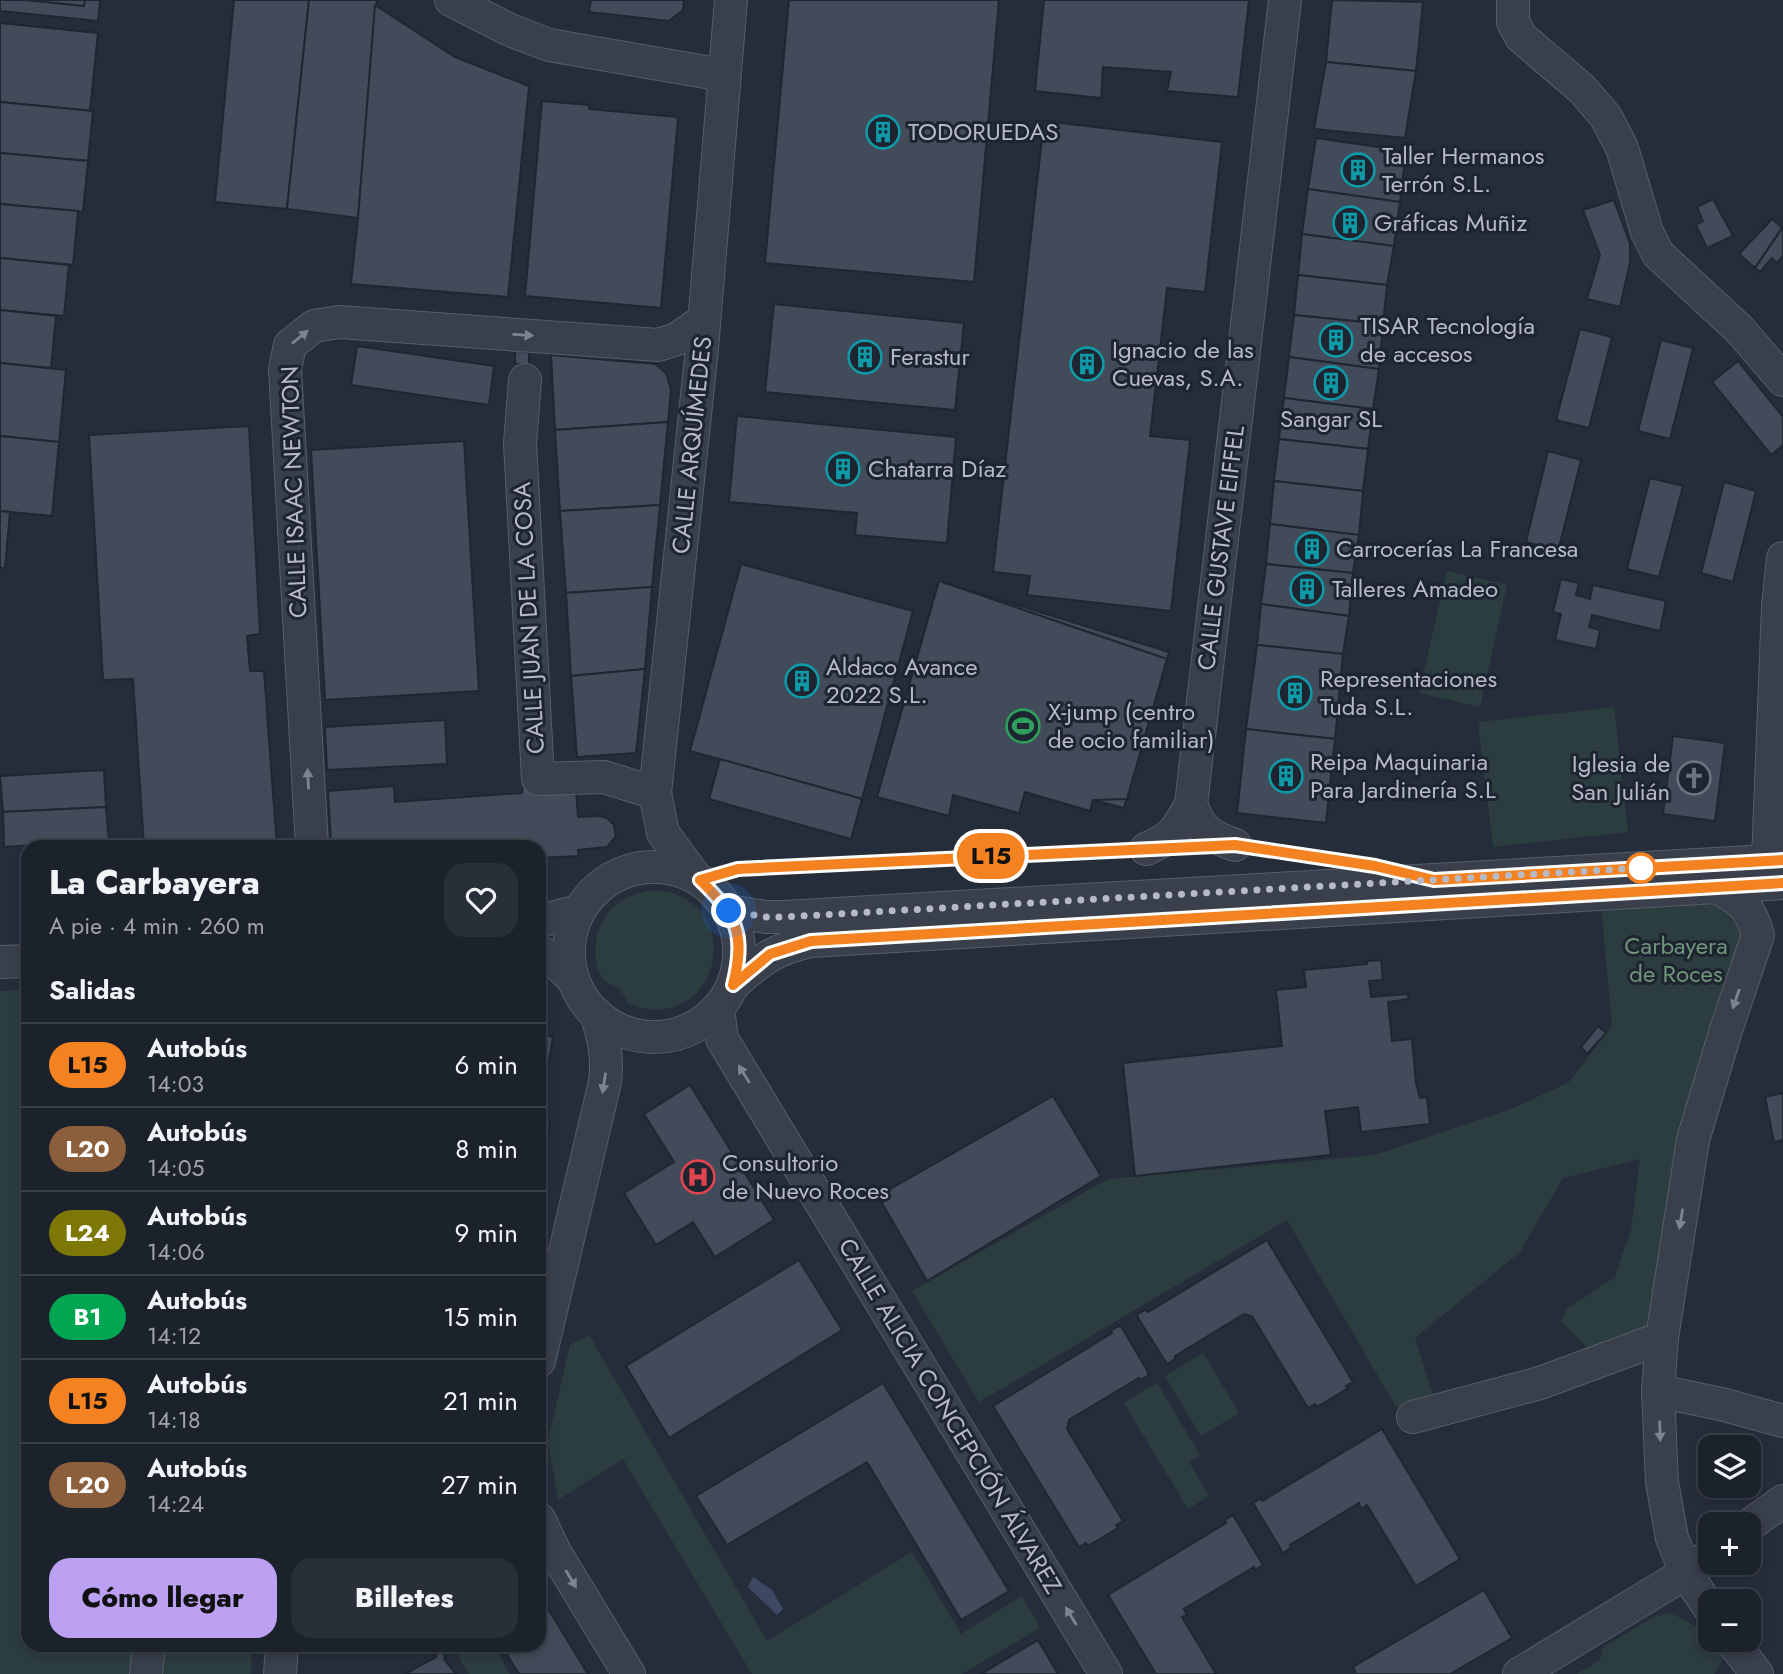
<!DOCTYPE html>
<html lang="es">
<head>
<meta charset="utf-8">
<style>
	:root { --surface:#1c222c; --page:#292f38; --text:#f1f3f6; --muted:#a0a4a9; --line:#3a3f48; --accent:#bca0f2 }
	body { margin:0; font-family:Jost,sans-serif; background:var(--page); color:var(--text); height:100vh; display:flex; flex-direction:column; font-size:26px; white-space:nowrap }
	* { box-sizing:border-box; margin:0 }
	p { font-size:23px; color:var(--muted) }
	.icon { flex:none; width:38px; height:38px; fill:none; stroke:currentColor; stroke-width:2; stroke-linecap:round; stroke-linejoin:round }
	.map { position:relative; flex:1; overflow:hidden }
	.sheet { position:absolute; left:21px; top:840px; width:525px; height:812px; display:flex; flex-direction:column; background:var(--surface); border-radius:21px; box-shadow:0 4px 10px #0003,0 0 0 2px var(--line) }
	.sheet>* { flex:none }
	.badge { padding:0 14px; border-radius:23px; font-size:24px; line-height:46px }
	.controls { position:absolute; left:1698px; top:1435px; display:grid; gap:14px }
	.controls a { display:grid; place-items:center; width:63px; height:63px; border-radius:14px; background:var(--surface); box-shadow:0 4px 10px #0003,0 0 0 2px var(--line); font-size:35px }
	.you { position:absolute; width:35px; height:35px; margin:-18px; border:5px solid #fff; border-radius:50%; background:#1a73e8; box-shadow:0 0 0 10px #1a73e833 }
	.map>.badge { position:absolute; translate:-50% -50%; box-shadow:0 0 0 4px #fff }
	h2 { padding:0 28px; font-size:26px; line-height:63px }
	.round { display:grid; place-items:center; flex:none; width:74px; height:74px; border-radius:21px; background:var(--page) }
	.summary { display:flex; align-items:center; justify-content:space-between; height:119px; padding:0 28px }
	h1 { font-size:33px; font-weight:800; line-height:52px }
	.cta { display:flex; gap:14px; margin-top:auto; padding:14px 28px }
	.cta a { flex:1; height:80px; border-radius:21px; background:var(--accent); color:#111; font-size:28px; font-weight:800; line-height:80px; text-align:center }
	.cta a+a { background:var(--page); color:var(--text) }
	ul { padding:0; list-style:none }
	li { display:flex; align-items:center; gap:21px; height:84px; padding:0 28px; border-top:2px solid var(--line) }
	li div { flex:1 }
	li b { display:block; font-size:26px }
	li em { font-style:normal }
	li .badge { min-width:77px; font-weight:700; text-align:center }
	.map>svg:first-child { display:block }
	.green { fill:#2c3d3f }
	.water { fill:#3d4962 }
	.building { fill:#424b59; stroke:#202632; stroke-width:2 }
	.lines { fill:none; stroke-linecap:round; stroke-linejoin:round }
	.minor-casing { stroke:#575d69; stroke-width:34 }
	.minor { stroke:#393f4b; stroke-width:32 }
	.oneway { fill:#7d838f }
	.line-casing { stroke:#fff; stroke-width:16 }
	.line { stroke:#f58220; stroke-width:10 }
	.walk { stroke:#b5bac6; stroke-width:7; stroke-dasharray:0 12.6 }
	.stop-dot { fill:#fff; stroke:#f58220; stroke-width:3.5 }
	.labels { text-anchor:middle; stroke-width:6; stroke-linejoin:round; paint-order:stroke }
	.poi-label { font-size:24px; fill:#b5bac6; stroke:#1e2430; text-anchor:start }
	.street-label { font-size:24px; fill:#b5bac6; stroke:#1e2430 }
	.park-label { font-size:24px; fill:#6f957b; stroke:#1e2430 }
</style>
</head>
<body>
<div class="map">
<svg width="1783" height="1674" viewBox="0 0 1783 1674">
	<rect width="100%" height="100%" fill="#262d3a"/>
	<g class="green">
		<path d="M1447,571L1507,585L1480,707L1419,693Z"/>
		<path d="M1614,707L1628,832L1493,847L1478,722Z"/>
		<path d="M1717,887L1754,921L1662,1338L1601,1362L1561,1321L1568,1308L1615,1277L1631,1230L1640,1159L1563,1178L1520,1252L1415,1338L1437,1410L1413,1417L1395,1405L1287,1220L979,1402L912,1291L1108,1179L1375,1155L1511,1109L1568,1083L1612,1026L1600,894Z"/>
		<path d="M653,890C666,892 678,893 689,901C732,930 716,1003 664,1009C651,1011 640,1008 627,1003C621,982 609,989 602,977C588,954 597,919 618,903C628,895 641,893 653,890Z"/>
		<path d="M28,990V1645H135L131,1674H0V991Z"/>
		<path d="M589,1335L767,1641L912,1552L961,1634L1022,1596L1040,1628L962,1674H752L623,1459L558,1500L548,1441L570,1345Z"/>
		<path d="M1203,1353L1239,1413L1201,1436L1165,1376Z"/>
		<path d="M1157,1383L1200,1455L1189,1462L1209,1496L1188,1509L1124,1403Z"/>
		<path d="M1668,1613C1694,1621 1708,1636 1727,1653L1714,1674H1577L1600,1660L1603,1647L1654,1617Z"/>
		<path d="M161,1645H252L251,1674H158Z"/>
		<path d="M452,1645H493L510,1674H469Z"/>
	</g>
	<path class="water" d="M753,1577L772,1590L783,1609L777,1615L748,1587Z"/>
	<g class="building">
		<path d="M0,0H27L84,6L85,0H100L98,21L0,11Z"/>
		<path d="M27,0H85L84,6Z"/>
		<path d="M234,0H309L287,209L215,202Z"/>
		<path d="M309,0H377L358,218L287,209Z"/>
		<path d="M591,0H684L683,10L669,21L589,12Z"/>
		<path d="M789,0H999L974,282L765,263Z"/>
		<path d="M1044,0H1249L1238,97L1167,91L1171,72L1103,67L1101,98L1035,91Z"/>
		<path d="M1332,0L1423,2L1416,71L1326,62Z"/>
		<path d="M375,5L455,57L529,86L508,297L351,284L358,218Z"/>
		<path d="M0,23L98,33L90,111L0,102Z"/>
		<path d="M1326,62L1416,71L1405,138L1314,129Z"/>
		<path d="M542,101L589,105V109L678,117L661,308L525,296Z"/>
		<path d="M0,102L93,111L88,161L0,153Z"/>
		<path d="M1044,121L1222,142L1205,292L1167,288L1150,436L1190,440L1171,611L1027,595L1030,576L993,572Z"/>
		<path d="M1316,138L1406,151L1400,202L1308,189Z"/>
		<path d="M0,153L88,161L83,212L0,204Z"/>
		<path d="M1308,189L1400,202L1394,246L1302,234Z"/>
		<path d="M1713,199L1733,236L1707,248L1696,225L1703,221L1697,207Z"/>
		<path d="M1614,200L1630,244V262L1620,307L1587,299L1600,255L1583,210Z"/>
		<path d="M0,204L78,211L73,265L0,258Z"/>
		<path d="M1772,219L1782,228L1755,268L1739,254Z"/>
		<path d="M1783,227V256L1777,263L1772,258L1760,272L1755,268Z"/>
		<path d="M1302,234L1394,246L1387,285L1298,275Z"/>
		<path d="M0,258L69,265L64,316L0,310Z"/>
		<path d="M1298,275L1387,285L1383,324L1294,315Z"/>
		<path d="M774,304L964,323L955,410L765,392Z"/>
		<path d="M0,310L56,316L51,368L0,363Z"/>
		<path d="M1294,315L1383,324L1379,369L1289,357Z"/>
		<path d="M1580,329L1612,337L1589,428L1556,420Z"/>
		<path d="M1661,340L1693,348L1670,439L1638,431Z"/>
		<path d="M357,346L494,366L489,405L351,385Z"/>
		<path d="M515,351L529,352V364H515Z"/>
		<path d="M551,355L655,364L666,373L671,390L668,422L555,430Z"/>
		<path d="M1289,357L1379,369L1373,409L1284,398Z"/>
		<path d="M1738,361L1783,417V445L1771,455L1712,382Z"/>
		<path d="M0,363L66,370L59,442L0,436Z"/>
		<path d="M1284,398L1373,409L1368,449L1279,439Z"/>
		<path d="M737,416L956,437L947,543L855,535L857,513L729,502Z"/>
		<path d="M668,422L660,505L560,511L555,430Z"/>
		<path d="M249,426L260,634L247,636L250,671H264L277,847H144L133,679L103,680L89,435Z"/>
		<path d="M0,436L59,442L52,516L0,511Z"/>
		<path d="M1279,439L1368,449L1363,491L1274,481Z"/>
		<path d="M464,441L479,691L325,700L311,450Z"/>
		<path d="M1548,451L1581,460L1558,551L1526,542Z"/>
		<path d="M1650,478L1683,486L1659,577L1627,569Z"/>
		<path d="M1274,481L1363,491L1359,535L1270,524Z"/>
		<path d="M1724,482L1756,491L1733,582L1701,573Z"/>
		<path d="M660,505L652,587L566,593L560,511Z"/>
		<path d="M0,511L10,512L5,568H0Z"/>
		<path d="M1270,524L1359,535L1353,573L1266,564Z"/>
		<path d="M741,564L913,611L862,799L690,751Z"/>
		<path d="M1266,564L1353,573L1349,616L1261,604Z"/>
		<path d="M1561,579L1579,583L1576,595L1590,599L1593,585L1666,601L1660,631L1592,615L1589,627L1600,630L1596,649L1555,640L1561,614L1553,612Z"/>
		<path d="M939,581L1169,652L1124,808L1093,800L1090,811L1025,792L1019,813L953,795L949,816L877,797Z"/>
		<path d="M939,581L1167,659L1127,799L1093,800L1090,811L1025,792L1019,813L953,795L949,816L877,797Z"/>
		<path d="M652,587L645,669L571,676L566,593Z"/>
		<path d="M1261,604L1349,616L1343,654L1257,645Z"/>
		<path d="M1257,645L1343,654L1335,739L1246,729Z"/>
		<path d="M645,669L636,753L577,757L571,676Z"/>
		<path d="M445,720L447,764L327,770L325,727Z"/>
		<path d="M1246,729L1335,739L1326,823L1237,813Z"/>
		<path d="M1673,736L1725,743L1715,821L1663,814Z"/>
		<path d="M720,759L862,799L851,839L709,799Z"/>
		<path d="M104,770L106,807L3,812L0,776Z"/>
		<path d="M394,786L395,802L522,793V788L576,789L578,817L599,816L607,818L614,825L616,836L607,847L578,850L579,856L539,858V847H366L365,841L331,843L328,791Z"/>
		<path d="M106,807L109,840L4,847L3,812Z"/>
		<path d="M1381,960L1383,980L1369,981L1371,997L1408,994V999L1388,1002L1392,1041L1412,1039L1416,1083L1420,1098L1427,1097L1430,1124L1361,1132L1358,1107L1325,1111L1331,1155L1135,1176L1123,1063L1282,1046L1276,990L1306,987L1304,970L1367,964V961Z"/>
		<path d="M1598,1026L1606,1033L1587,1054L1581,1047Z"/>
		<path d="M539,1034L553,1037L542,1104H539Z"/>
		<path d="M690,1085L774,1220L715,1257L693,1222L656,1245L624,1193L674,1162L644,1114Z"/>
		<path d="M1783,1093V1140L1774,1142L1765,1097Z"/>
		<path d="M1053,1096L1101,1176L927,1281L878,1196Z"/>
		<path d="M539,1119L550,1121L539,1192Z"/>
		<path d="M1267,1240L1353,1382L1346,1386L1348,1388L1317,1407L1315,1404L1308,1408L1252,1316L1244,1314L1175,1356V1359L1167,1364L1138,1318L1137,1314L1145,1310L1148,1312Z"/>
		<path d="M799,1260L842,1330L669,1438L626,1366Z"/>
		<path d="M1119,1326L1122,1328L1148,1372V1376L1140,1380L1139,1378L1069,1420L1067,1429L1123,1521L1116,1525L1118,1528L1088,1546L1086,1543L1079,1547L993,1406L1112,1333L1110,1331Z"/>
		<path d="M883,1383L1009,1591L961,1620L867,1462L727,1545L696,1496Z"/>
		<path d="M1382,1429L1460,1559L1416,1586L1367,1505L1361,1509L1359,1503L1290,1545L1291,1548L1283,1553L1253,1503L1261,1498L1262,1501Z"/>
		<path d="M1233,1515L1263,1565L1255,1570L1254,1567L1184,1609L1187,1615L1182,1617L1216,1674H1156L1108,1595L1226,1523L1225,1520Z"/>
		<path d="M1484,1590L1512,1638L1450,1674H1356L1353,1667Z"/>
		<path d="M539,1594L569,1643L588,1674H519L501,1645H539Z"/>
		<path d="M1038,1640L1058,1674H981Z"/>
		<path d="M442,1651L446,1658L444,1659L456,1674H405L436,1657L435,1655Z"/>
	</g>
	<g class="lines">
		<defs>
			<g id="minor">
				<path d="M451,0L510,30L549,45L723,75"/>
				<path d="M1513,0V22L1521,37L1582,89L1606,117L1622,148L1647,232L1658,254L1740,330L1783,380"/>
				<path d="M525,380L520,443L538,779L604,777L655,793"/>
				<path d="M1191,804C1201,832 1209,835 1235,845"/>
				<path d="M312,847L285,369L290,345L314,326L339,322L658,345L677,339L704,320"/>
				<path d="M1146,849C1174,837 1177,830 1191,804L1285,0"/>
				<path d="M1768,860L1778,606L1783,558"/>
				<circle cx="654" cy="952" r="85"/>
				<path d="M696,878L663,833L655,793L702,348L731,0"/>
				<path d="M729,911L766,917H784L1783,860"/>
				<path d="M539,921L579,911"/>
				<path d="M539,951L553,960L572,978"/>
				<path d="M0,962L28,961"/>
				<path d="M733,985C760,960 775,949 811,941L1783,883"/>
				<path d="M718,1010L722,1039L1106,1674"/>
				<path d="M539,1361L605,1082C608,1058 604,1039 597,1016"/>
				<path d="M1658,1391L1721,1404L1783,1421"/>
				<path d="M1413,1417L1540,1383L1662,1338"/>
				<path d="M539,1519L556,1554L629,1674"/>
				<path d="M1748,1526L1783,1501"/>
				<path d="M1710,1609L1686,1573L1672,1538L1662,1482L1658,1391L1662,1338L1693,1140L1726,1030L1758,935C1749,905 1743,902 1717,887"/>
				<path d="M1731,1640L1757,1674"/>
				<path d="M146,1674L149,1645"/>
				<path d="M280,1674L282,1645"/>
				<path d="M1519,1674L1676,1579L1710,1555"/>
			</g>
		</defs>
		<use href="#minor" class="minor-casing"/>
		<use href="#minor" class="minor"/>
	</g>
	<defs><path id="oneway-solid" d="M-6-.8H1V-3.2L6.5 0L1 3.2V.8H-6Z" transform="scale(1.75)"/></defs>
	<g class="oneway">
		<use href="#oneway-solid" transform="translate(523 335) rotate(4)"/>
		<use href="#oneway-solid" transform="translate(300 337) rotate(-39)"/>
		<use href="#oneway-solid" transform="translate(308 779) rotate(-93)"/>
		<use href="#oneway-solid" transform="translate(1736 999) rotate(109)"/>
		<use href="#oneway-solid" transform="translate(744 1074) rotate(-122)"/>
		<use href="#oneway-solid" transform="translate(604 1083) rotate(99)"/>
		<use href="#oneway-solid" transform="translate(1681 1219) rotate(99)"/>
		<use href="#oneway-solid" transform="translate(1660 1431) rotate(88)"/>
		<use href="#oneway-solid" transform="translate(571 1579) rotate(59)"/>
		<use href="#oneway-solid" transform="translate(1071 1616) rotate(-121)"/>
	</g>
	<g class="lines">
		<defs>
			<path id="line" d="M1783,860L1434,880L1375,866L1235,845L738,869L700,880C737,916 746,934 733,985L770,954L811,941L1783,883"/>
		</defs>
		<use href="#line" class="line-casing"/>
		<use href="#line" class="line"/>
		<path class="walk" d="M729,911L766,917H784L1641,868"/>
	</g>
	<defs>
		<symbol id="building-ring" viewBox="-11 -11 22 22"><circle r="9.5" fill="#1e2430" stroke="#0f9aa8" stroke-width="1.5"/><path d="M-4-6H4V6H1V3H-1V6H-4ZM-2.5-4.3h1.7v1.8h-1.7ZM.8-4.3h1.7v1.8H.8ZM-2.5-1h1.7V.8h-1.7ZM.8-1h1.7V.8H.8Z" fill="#0f9aa8"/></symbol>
		<symbol id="stadium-ring" viewBox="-11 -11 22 22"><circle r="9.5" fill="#1e2430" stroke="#2e9e5b" stroke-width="1.5"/><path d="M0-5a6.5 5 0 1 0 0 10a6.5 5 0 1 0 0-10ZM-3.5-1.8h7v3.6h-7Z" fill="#2e9e5b"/></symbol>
		<symbol id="church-ring" viewBox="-11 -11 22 22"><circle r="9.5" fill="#1e2430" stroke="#6b7280" stroke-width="1.5"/><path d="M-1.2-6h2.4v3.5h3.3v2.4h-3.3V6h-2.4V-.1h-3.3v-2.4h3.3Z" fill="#6b7280"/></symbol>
		<symbol id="hospital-ring" viewBox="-11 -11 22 22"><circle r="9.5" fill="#1e2430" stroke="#e0444e" stroke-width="1.5"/><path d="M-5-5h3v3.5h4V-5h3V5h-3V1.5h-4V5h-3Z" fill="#e0444e"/></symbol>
	</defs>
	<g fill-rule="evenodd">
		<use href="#building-ring" x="864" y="113" width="38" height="38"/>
		<use href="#building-ring" x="1339" y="151" width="38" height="38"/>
		<use href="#building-ring" x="1331" y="204" width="38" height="38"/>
		<use href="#building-ring" x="1317" y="321" width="38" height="38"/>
		<use href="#building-ring" x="846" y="338" width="38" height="38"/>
		<use href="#building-ring" x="1068" y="345" width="38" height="38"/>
		<use href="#building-ring" x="1312" y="364" width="38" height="38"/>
		<use href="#building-ring" x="824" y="450" width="38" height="38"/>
		<use href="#building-ring" x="1293" y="530" width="38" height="38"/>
		<use href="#building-ring" x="1288" y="570" width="38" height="38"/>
		<use href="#building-ring" x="783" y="662" width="38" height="38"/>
		<use href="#building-ring" x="1276" y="674" width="38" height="38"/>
		<use href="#stadium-ring" x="1004" y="707" width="38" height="38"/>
		<use href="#building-ring" x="1267" y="757" width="38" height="38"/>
		<use href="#church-ring" x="1675" y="759" width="38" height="38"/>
		<use href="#hospital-ring" x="679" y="1158" width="38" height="38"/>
	</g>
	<circle class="stop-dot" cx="1641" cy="868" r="14"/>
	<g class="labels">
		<g class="poi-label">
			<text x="908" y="140">TODORUEDAS</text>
			<text x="1382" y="164">Taller Hermanos<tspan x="1382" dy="28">Terrón S.L.</tspan></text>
			<text x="1374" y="231">Gráficas Muñiz</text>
			<text x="1360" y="334">TISAR Tecnología<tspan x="1360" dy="28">de accesos</tspan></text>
			<text x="1112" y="358">Ignacio de las<tspan x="1112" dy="28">Cuevas, S.A.</tspan></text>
			<text x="890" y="365">Ferastur</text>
			<text x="1331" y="427" text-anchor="middle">Sangar SL</text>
			<text x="868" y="477">Chatarra Díaz</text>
			<text x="1336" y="557">Carrocerías La Francesa</text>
			<text x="1332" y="597">Talleres Amadeo</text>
			<text x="826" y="675">Aldaco Avance<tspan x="826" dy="28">2022 S.L.</tspan></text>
			<text x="1320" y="687">Representaciones<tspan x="1320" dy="28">Tuda S.L.</tspan></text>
			<text x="1048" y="720">X-jump (centro<tspan x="1048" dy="28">de ocio familiar)</tspan></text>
			<text x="1310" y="770">Reipa Maquinaria<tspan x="1310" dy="28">Para Jardinería S.L</tspan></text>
			<text x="1670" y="772" text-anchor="end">Iglesia de<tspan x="1670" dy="28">San Julián</tspan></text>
			<text x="722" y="1171">Consultorio<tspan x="722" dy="28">de Nuevo Roces</tspan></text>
		</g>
		<g class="street-label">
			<text transform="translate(692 445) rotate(-84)" y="8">CALLE ARQUÍMEDES</text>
			<text transform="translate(294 492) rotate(-92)" y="8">CALLE ISAAC NEWTON</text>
			<text transform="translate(1221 548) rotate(-83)" y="8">CALLE GUSTAVE EIFFEL</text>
			<text transform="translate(529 618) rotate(-93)" y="8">CALLE JUAN DE LA COSA</text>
			<text transform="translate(950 1416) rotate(59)" y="8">CALLE ALICIA CONCEPCIÓN ÁLVAREZ</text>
		</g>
		<g class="park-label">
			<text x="1676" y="954">Carbayera<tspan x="1676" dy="28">de Roces</tspan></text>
		</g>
	</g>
</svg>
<div class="controls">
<a><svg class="icon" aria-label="layers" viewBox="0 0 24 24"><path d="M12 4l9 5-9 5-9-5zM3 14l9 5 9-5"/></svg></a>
<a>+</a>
<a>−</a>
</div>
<div class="you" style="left:729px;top:911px"></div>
<b class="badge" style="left:991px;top:856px;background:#f58220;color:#111">L15</b>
<section class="sheet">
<div class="summary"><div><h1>La Carbayera</h1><p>A pie · 4 min · 260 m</p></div><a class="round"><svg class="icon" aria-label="heart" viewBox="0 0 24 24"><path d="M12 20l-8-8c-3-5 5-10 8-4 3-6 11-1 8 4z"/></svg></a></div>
<h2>Salidas</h2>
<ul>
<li><span class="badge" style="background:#f58220;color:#111">L15</span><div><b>Autobús</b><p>14:03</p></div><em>6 min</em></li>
<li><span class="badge" style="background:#8b5e3c;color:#fff">L20</span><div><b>Autobús</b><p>14:05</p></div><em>8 min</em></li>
<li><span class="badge" style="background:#7d7805;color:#fff">L24</span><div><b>Autobús</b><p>14:06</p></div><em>9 min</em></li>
<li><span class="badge" style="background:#00a651;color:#fff">B1</span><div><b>Autobús</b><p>14:12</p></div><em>15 min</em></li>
<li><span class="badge" style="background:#f58220;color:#111">L15</span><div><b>Autobús</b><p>14:18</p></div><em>21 min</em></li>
<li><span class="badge" style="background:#8b5e3c;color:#fff">L20</span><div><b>Autobús</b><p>14:24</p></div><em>27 min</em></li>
</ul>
<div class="cta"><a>Cómo llegar</a><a>Billetes</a></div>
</section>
</div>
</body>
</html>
